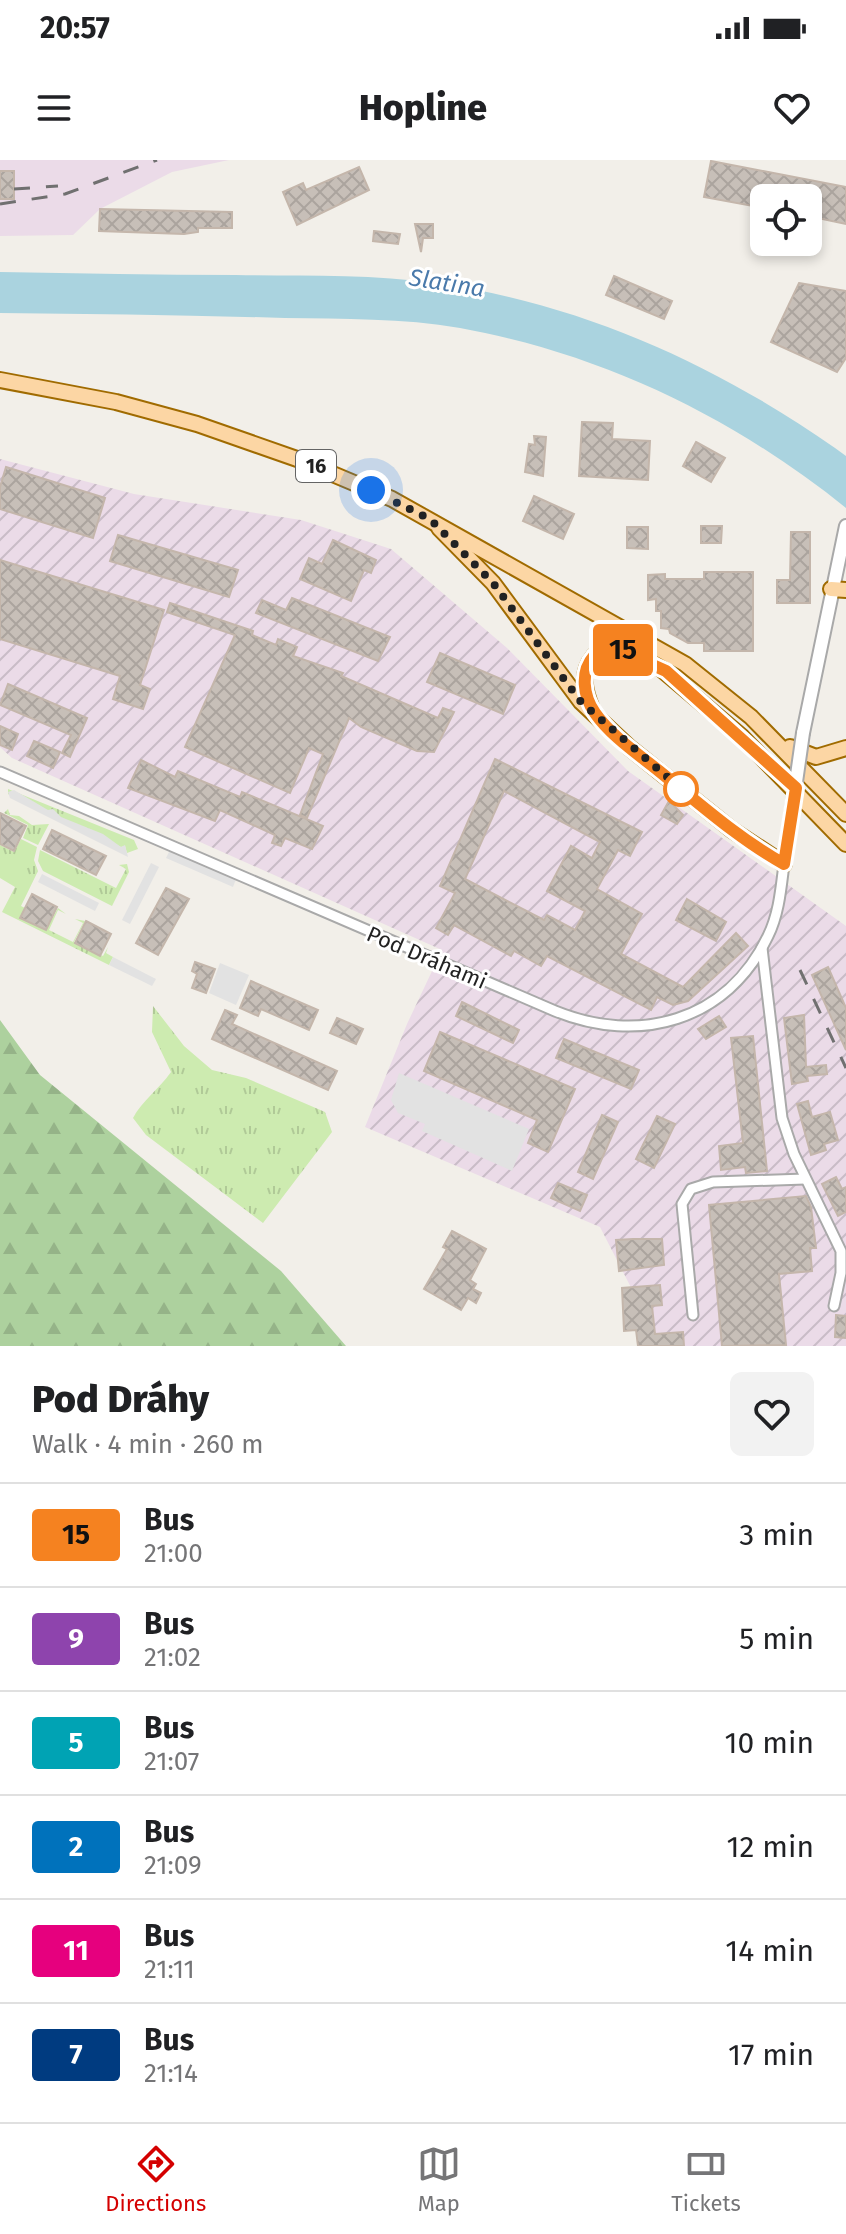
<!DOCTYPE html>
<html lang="en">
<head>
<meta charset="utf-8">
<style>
	:root { --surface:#fff; --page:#f2f2f2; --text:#202124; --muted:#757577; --line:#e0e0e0; --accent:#d40000 }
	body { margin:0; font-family:"Fira Sans",sans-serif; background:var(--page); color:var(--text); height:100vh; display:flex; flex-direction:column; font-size:30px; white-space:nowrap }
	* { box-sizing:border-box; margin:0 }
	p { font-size:26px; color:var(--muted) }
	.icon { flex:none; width:44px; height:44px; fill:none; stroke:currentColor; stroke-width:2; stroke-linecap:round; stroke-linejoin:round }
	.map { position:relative; height:1186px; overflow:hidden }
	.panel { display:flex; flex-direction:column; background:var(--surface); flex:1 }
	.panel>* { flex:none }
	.badge { padding:0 16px; border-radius:6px; font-size:28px; line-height:52px }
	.fabs { position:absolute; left:750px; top:24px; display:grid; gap:16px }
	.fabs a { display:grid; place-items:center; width:72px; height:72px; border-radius:12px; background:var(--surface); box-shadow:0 4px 12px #0003; font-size:40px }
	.you { position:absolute; width:40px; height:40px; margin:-20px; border:6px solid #fff; border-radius:50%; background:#1a73e8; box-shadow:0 0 0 12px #1a73e833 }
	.map>.badge { position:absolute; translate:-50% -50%; box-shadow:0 0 0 4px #fff }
	.round { display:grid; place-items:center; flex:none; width:84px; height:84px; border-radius:12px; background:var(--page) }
	.overview { display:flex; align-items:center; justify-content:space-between; height:136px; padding:0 32px }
	h1 { font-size:38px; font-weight:800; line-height:60px }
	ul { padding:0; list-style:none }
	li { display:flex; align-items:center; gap:24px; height:104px; padding:0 32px; border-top:2px solid var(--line) }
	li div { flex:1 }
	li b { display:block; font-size:30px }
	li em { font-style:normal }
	li .badge { min-width:88px; font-weight:700; text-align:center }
	.status { display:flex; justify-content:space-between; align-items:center; height:56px; padding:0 40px; background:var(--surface); direction:ltr }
	.status svg { height:22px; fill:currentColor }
	header { display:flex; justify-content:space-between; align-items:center; height:104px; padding:0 32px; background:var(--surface); font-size:36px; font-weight:800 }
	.dock { display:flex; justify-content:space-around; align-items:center; height:112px; border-top:2px solid var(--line); background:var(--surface); font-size:22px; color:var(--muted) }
	.dock a { display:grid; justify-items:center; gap:4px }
	.dock .selected { color:var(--accent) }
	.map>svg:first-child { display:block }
	.industrial { fill:url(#industrial-furrows) }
	.railway { fill:#ebdbe8 }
	.grass { fill:url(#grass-tufts) }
	.forest { fill:url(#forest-firs) }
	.parking { fill:#e2e2e2 }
	.water { fill:#aad3df }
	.building { fill:url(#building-cross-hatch); stroke:#c4b6ab; stroke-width:2; fill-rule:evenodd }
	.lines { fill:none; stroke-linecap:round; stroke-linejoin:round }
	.minor-casing { stroke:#a9a9a9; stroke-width:13 }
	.tertiary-casing { stroke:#a9a9a9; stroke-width:16 }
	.primary-casing { stroke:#a06b00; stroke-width:18 }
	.minor { stroke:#fff; stroke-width:9 }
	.tertiary { stroke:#fff; stroke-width:12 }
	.primary { stroke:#fcd6a4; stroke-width:14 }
	.rail { stroke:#707070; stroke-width:3; stroke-dasharray:16 16; stroke-linecap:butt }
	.tertiary-bridge-casing { stroke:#a9a9a9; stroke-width:16; stroke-linecap:butt }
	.tertiary-bridge { stroke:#fff; stroke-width:12 }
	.line-casing { stroke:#fff; stroke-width:18 }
	.line { stroke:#f58220; stroke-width:12 }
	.walk { stroke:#222; stroke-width:8; stroke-dasharray:0 14.4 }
	.stop-dot { fill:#fff; stroke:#f58220; stroke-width:4 }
	.labels { text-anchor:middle; stroke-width:6; stroke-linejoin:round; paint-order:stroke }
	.shield { fill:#fff; stroke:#646464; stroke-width:2 }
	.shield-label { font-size:20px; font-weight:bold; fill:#222 }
	.street-label { font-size:22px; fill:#222; stroke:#fff }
	.water-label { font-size:24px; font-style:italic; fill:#4a7aab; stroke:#fff }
</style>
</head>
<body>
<div class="status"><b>20:57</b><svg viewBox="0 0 49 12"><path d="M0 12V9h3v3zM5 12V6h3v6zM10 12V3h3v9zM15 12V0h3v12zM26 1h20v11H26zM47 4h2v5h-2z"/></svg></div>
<header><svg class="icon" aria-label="menu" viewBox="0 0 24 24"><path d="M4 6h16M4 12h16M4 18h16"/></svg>Hopline<svg class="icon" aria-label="heart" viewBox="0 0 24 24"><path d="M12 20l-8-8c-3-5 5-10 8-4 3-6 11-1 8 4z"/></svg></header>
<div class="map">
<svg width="846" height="1186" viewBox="0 0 846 1186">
	<defs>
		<pattern id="industrial-furrows" width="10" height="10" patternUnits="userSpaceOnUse" patternTransform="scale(2)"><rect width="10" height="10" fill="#ebdbe8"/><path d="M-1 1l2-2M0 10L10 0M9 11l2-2" fill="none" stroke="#c9bcc7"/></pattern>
		<pattern id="grass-tufts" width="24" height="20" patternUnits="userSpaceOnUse" patternTransform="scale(2)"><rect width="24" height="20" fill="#cdebb0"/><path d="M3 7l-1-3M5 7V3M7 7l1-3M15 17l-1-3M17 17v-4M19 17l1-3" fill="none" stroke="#b0c997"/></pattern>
		<pattern id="forest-firs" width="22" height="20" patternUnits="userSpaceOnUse" patternTransform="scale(2)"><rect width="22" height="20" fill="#add19e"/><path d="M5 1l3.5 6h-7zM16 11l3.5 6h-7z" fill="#95b388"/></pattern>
		<pattern id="building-cross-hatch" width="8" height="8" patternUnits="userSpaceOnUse" patternTransform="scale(2)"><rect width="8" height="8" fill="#c7bfb8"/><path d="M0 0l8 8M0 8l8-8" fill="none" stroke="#aba49e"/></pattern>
	</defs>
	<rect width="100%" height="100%" fill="#f2efe9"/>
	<path class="industrial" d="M0,299L134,334L301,360L391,389L507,488L628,611L846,766V1186H661L600,1067L365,967L407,864L442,790L12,598L0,587Z"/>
	<path class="railway" d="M0,0H229L172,12L100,49L73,75L0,76Z"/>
	<g class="grass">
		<path d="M8,629L134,680L138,689L127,693L125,686L121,687L8,634Z"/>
		<path d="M8,649L10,655L19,656L32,665L49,664L38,685L23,678L28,665L4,653Z"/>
		<path d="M21,679L37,687L34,700L38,711L21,746L25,748L21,758L46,770L58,748L66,754L58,750L49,770L73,782L83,763L75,759L85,761L74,782L103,796L108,787L106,793L113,797L109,805L2,752L15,727L0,718V685L14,692Z"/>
		<path d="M40,690L116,728L126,709L119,705L127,704L129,712L112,746L43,711L38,701Z"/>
		<path d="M153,846L184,886L212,910L246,918L325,952L332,972L263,1063L146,975L133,958C142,941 159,929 171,912L152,872Z"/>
	</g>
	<path class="forest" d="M0,860L40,915L281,1111L346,1186H0Z"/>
	<g class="parking">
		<path d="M14,630L48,650L53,649L61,657L103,674L121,687L125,685L128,697L10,638L8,632Z"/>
		<path d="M170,690L236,719L233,727L166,698Z"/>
		<path d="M151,703L159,707L130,764L122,760Z"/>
		<path d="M42,714L99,743L95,751L38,722Z"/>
		<path d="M113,797L156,819L152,826L109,805Z"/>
		<path d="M220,803L249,815L236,845L209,833Z"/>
		<path d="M399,913L529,969L512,1011L422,971L425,964L398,953L391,940Z"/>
	</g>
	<path class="water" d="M0,112C79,113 158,115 236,115C303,116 370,114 436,123C582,144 715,204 835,288L846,296V348C733,257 603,194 460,168C403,158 343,159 285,158C190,155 95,154 0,153Z"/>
	<g class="building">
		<path d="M711,1L846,27V64L808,56V38H764V48L704,37Z"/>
		<path d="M359,7L369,30L297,65L283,32L303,23L306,30Z"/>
		<rect x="0" y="11" width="14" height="28"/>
		<path d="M100,49L232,52V68H198V72L184,74L99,71Z"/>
		<path d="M415,64H433V78H423L421,92Z"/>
		<path d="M374,71L400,74L398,84L373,81Z"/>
		<path d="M614,116L672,141L664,159L606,135Z"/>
		<path d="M799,123L846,131V198L837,212L771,182Z"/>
		<path d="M582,262L613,263L612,279L650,281L648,320L579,316Z"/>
		<path d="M534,276L546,277L543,316L525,312L529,284L535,285Z"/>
		<path d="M696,282L725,298L711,322L683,306Z"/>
		<path d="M6,307L105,338L93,378L0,349V327Z"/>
		<path d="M534,336L574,354L563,379L523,361Z"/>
		<path d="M701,366H722L721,383H701Z"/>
		<path d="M627,367H648V389L627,388Z"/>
		<path d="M791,372H810V443H777V420H790Z"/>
		<path d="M118,375L238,410L229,437L110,401Z"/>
		<path d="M333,380L376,400L371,413L364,410L351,441L300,419L309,398L322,404Z"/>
		<path d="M0,400L164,450L140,525L150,529L143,549L113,539L120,516L0,479Z"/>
		<path d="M704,412H753V491H704V483H688L670,473L669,469L661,468V451H656V439L648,440V415L665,414V419H704Z"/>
		<path d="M292,438L390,477L378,501L256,453L262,440L286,450Z"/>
		<path d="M170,443L253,471L252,475L276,485L278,479L297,487L293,496L343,513L341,516L438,558L443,548L454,552L434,592L417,591L361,567L349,558L307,658L300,655L323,594L309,588L290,633L185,587L235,475L167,452Z"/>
		<path d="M440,493L515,525L503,554L427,522Z"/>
		<path d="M8,524L87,558L70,597L62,593L71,575L0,545Z"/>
		<path d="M0,566L18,574L12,590L0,585Z"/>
		<path d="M34,581L60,592L53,608L27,596Z"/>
		<path d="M495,599L642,672L630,696L618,690L597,729L642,754L621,794L683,827L736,773L748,786L688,841L673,845L657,837L651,850L547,796L541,806L514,791L511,796L454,765L448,775L436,768L455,733L440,726ZM504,631L600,682L592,698L571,686L547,731L585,751L575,770L547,755L544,760L465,719Z"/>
		<path d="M141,600L175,617L178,611L240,637L242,632L323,666L312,689L285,678L281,686L272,683L275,675L220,650L215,661L128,628Z"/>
		<path d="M669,641L683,655L677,664L661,655Z"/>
		<path d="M0,653L26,666L14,691L0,684Z"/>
		<path d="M52,670L106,696L96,715L43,689Z"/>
		<path d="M166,728L189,739L158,795L136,783Z"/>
		<path d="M32,734L57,747L46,770L20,758Z"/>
		<path d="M687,739L726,762L716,781L676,760Z"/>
		<path d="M86,761L111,774L100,796L75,783Z"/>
		<path d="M195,802L215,809L206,833L192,828L197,814L192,811Z"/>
		<path d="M828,807L846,848V890L812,815Z"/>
		<path d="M251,821L318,850L309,870L261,849L258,856L240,848Z"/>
		<path d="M462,842L519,870L513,883L456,856Z"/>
		<path d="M225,850L237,855L232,864L337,911L328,930L212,879Z"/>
		<path d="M804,855L806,907L826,905L827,914L807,916L808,921L792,924L784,858Z"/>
		<path d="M719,856L726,867L706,879L698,869Z"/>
		<path d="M337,858L363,869L356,884L330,873Z"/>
		<path d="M440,872L575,929L548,992L528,983L537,960L424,911Z"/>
		<path d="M753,876L767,1011L746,1013L745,1007L721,1010L719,986L743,983L731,878Z"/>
		<path d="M564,879L639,910L631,929L556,898Z"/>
		<path d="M808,941L812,957L830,952L838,980L824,984L826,990L811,995L797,944Z"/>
		<path d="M602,955L618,962L593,1019L578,1012Z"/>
		<path d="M657,956L675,964L654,1008L636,999Z"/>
		<path d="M836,1017L842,1029L846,1027V1052L838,1056L822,1024Z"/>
		<path d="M558,1023L587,1035L580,1051L551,1038Z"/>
		<path d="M806,1036L811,1047L816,1088H810L812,1111L779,1114L786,1185L722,1186L709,1045Z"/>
		<path d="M452,1071L486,1089L470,1120L476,1124L473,1129L481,1133L476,1143L468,1138L461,1150L424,1129L447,1089L443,1087Z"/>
		<path d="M633,1079H662L664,1105L619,1111L616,1080Z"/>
		<path d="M660,1125L662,1145L652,1146L655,1174L683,1172L684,1186H638L636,1170L624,1171L622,1128Z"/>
		<path d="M836,1155L846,1156V1178L835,1177Z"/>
	</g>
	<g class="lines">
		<defs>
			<g id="minor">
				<path d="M0,612L555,851C638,885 727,862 768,776C779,754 781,728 784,704"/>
				<path d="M762,788L782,958L794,994L841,1091V1113L834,1146"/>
				<path d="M693,1155L682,1044L691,1029L713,1022L805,1019"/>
			</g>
			<g id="tertiary">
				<path d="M803,573L846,366"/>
				<path d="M784,704L791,657"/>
			</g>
			<g id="primary">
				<path d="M0,220L116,242L197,264L297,299L392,339L685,504L751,557L846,654"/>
				<path d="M439,368L493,423L581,542L630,588L732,670L784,704"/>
				<path d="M831,429L846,430"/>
				<path d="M614,469L742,577L846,684"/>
				<path d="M592,549C584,530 580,513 594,496L617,489L640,498"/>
				<path d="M790,587L816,597L846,588"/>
			</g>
		</defs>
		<use href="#minor" class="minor-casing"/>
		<use href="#tertiary" class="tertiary-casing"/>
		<use href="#primary" class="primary-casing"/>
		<use href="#minor" class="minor"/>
		<use href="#tertiary" class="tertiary"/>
		<use href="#primary" class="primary"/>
		<g class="rail">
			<path d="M14,29L58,26"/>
			<path d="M0,44L65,34L157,0"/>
			<path d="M800,810L846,908"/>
		</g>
		<defs>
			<path id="tertiary-bridge" d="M791,657L803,573"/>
		</defs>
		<use href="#tertiary-bridge" class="tertiary-bridge-casing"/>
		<use href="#tertiary-bridge" class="tertiary-bridge"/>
	</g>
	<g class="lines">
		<defs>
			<path id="line" d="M617,489L666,511L796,628L784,704C739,679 700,644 659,611C638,594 611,576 595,553C583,536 580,512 594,496Z"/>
		</defs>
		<use href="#line" class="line-casing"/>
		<use href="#line" class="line"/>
		<path class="walk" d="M371,330L430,359L493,423L581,542L681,629"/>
	</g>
	<circle class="stop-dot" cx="681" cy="629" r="16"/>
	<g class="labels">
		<rect class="shield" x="296" y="290" width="40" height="32" rx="6"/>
		<g class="shield-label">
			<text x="316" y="313">16</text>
		</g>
		<g class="street-label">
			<text transform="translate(427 797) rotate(23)" y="8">Pod Dráhami</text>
		</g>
		<g class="water-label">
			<text transform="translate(447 123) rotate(9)" y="8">Slatina</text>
		</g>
	</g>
</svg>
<div class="fabs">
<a><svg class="icon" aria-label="locate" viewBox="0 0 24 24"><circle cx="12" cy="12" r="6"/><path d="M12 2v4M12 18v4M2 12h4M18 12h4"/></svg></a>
</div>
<div class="you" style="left:371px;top:330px"></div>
<b class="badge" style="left:623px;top:490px;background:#f58220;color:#111">15</b>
</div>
<section class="panel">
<div class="overview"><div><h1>Pod Dráhy</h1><p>Walk · 4 min · 260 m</p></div><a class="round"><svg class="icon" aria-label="heart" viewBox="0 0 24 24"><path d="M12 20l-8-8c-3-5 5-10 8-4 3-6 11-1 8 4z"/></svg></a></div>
<ul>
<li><span class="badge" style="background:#f58220;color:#111">15</span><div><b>Bus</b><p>21:00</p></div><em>3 min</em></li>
<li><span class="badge" style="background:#8e44ad;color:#fff">9</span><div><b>Bus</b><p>21:02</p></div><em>5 min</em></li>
<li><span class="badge" style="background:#00a3b4;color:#fff">5</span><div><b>Bus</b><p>21:07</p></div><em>10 min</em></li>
<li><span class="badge" style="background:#0072bc;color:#fff">2</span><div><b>Bus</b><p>21:09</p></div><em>12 min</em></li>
<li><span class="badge" style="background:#e6007e;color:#fff">11</span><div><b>Bus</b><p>21:11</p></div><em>14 min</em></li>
<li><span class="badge" style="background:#003b80;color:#fff">7</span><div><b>Bus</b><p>21:14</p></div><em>17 min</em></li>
</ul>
</section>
<nav class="dock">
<a class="selected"><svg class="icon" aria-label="directions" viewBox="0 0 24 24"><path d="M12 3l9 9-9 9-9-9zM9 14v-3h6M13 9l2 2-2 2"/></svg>Directions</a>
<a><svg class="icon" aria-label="map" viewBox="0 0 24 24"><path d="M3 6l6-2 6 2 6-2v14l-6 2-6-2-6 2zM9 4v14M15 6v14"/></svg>Map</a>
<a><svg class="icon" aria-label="tickets" viewBox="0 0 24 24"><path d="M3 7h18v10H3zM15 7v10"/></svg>Tickets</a>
</nav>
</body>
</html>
